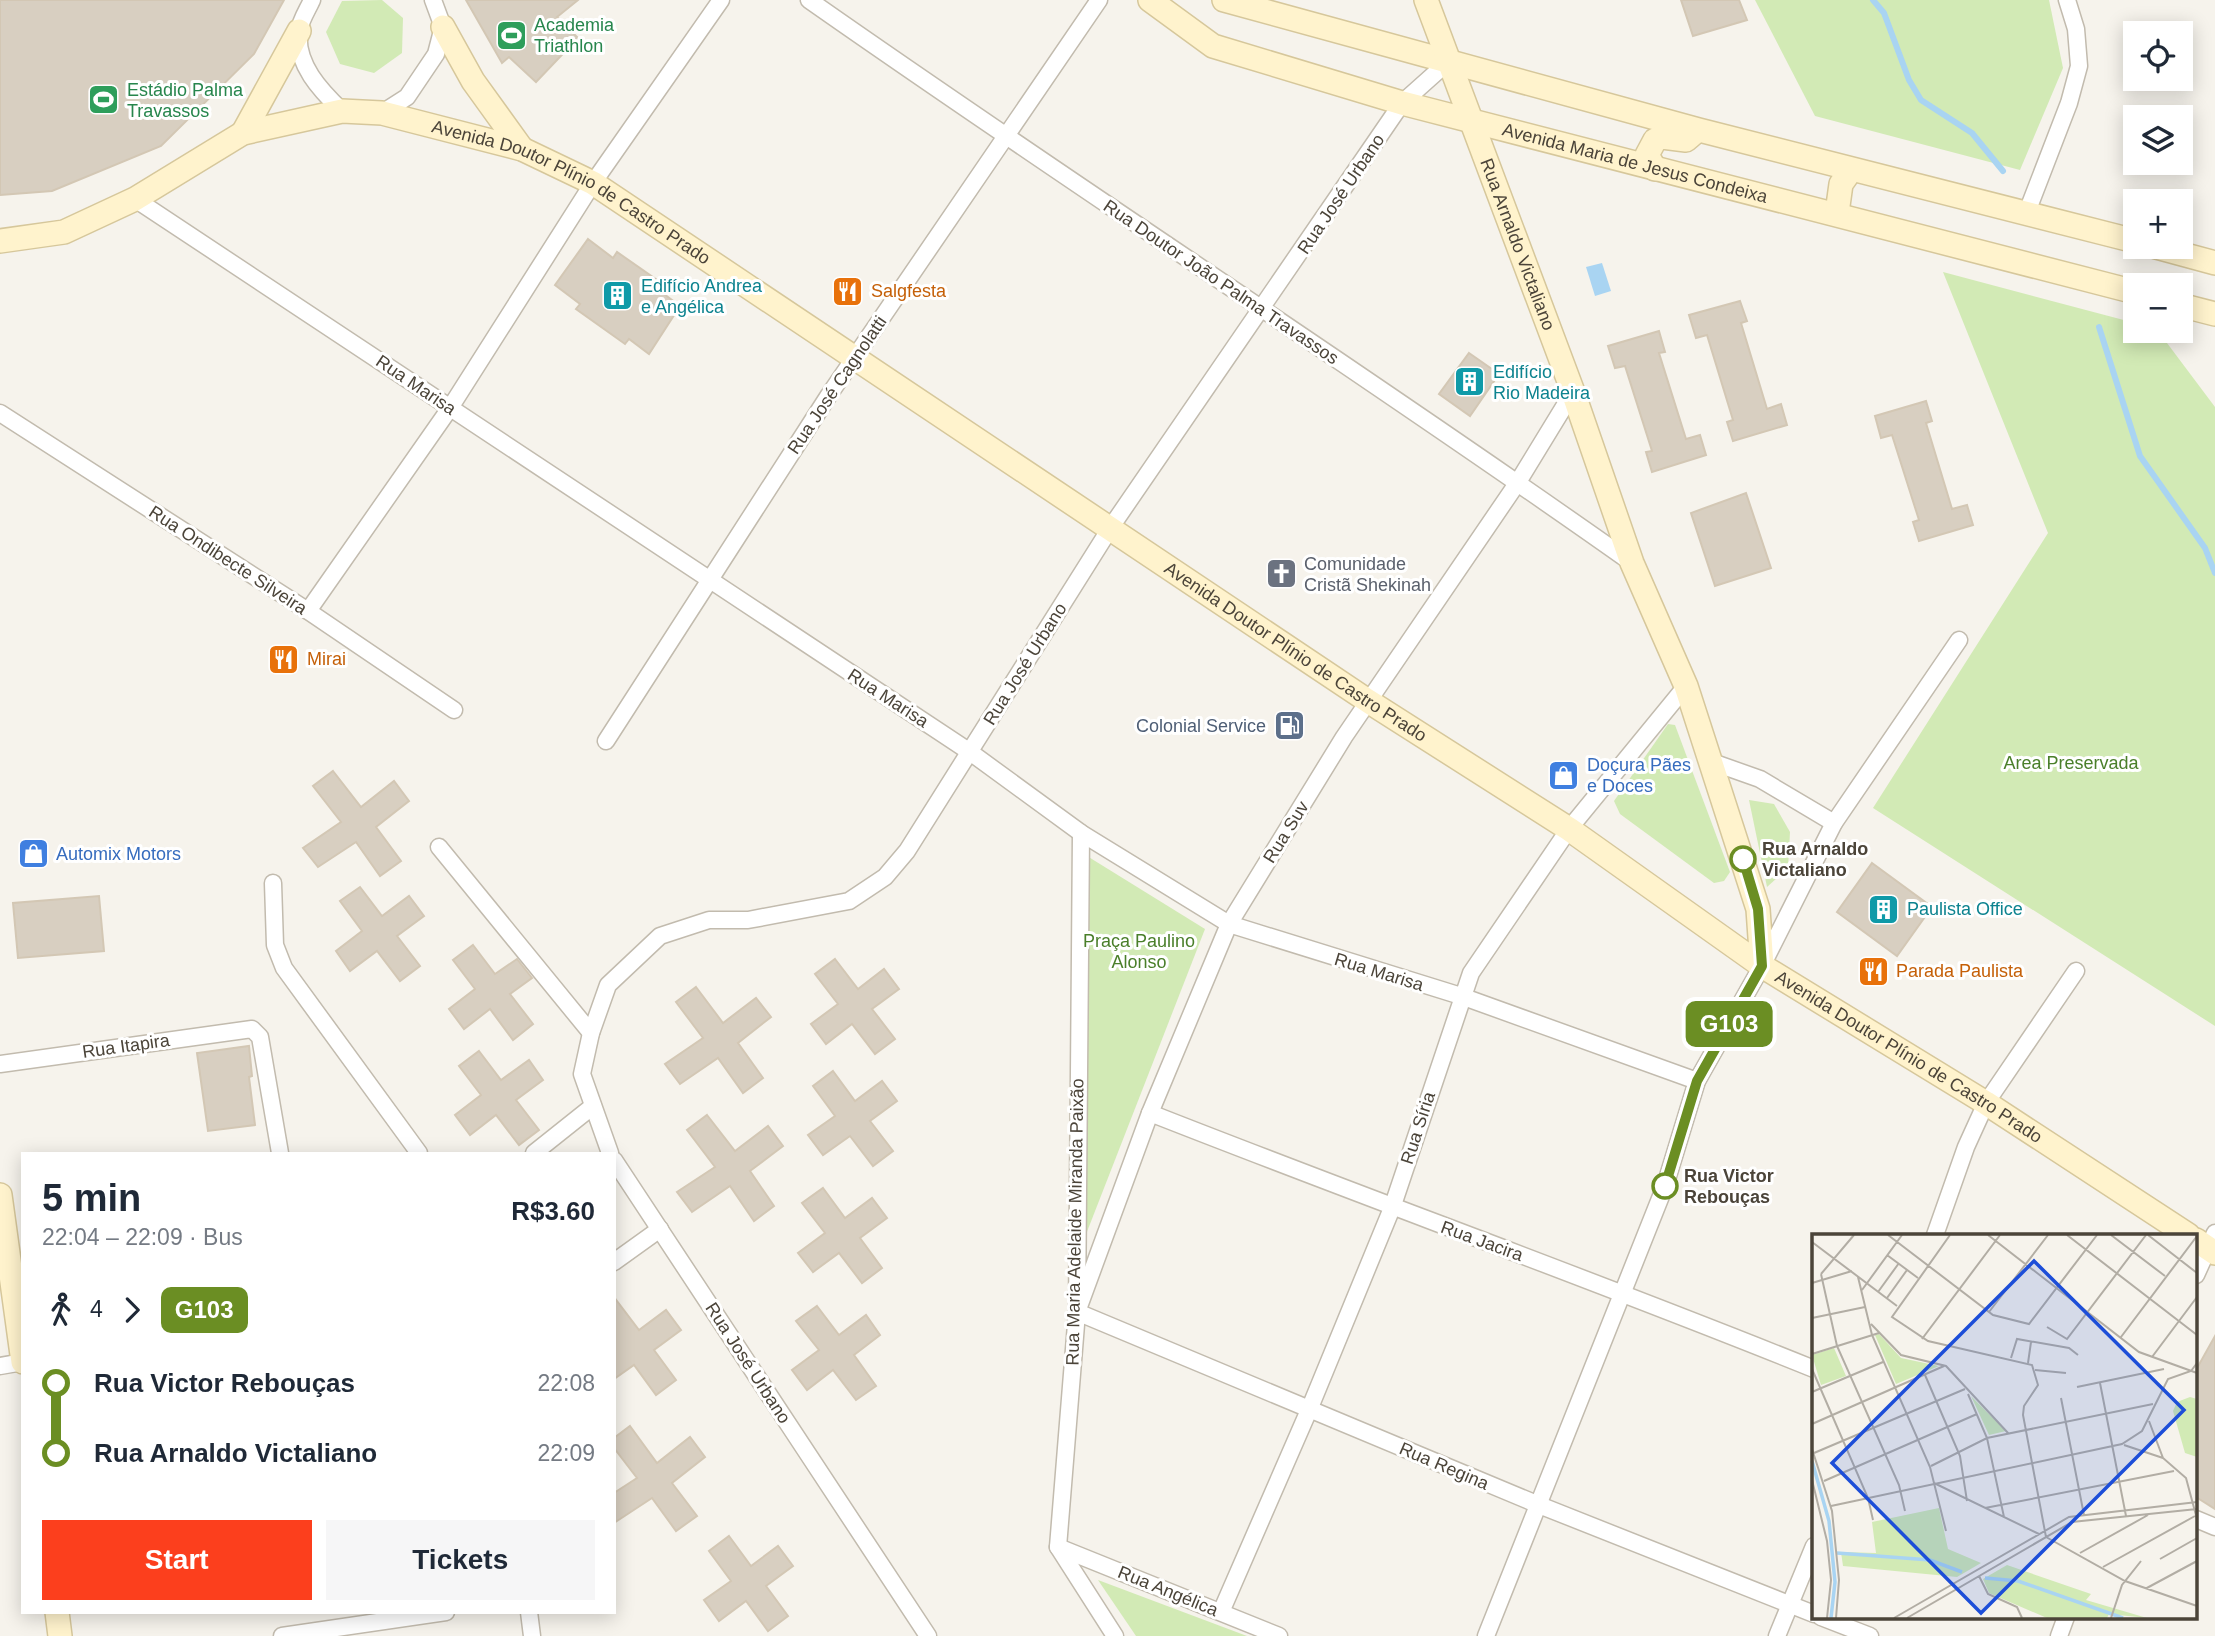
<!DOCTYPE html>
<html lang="en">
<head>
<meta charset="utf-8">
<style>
	:root { --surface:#fff; --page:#f6f6f7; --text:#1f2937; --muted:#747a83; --accent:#fc3f1d }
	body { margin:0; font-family:Helvetica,sans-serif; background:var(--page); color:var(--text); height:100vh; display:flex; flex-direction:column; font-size:26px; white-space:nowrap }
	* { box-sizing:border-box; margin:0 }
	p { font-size:23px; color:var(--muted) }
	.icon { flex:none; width:38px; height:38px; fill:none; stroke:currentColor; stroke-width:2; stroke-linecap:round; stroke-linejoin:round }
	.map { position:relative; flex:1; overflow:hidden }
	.side { position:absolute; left:21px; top:1152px; width:595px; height:462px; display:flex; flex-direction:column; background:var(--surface); border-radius:0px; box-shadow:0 4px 18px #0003 }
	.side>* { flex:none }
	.badge { padding:0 14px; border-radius:10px; font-size:24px; line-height:46px }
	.controls { position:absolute; left:2123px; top:21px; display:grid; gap:14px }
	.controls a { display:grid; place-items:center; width:70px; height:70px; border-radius:0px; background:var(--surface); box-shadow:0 4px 18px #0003; font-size:35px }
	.map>.badge { position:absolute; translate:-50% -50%; box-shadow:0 0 0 4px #fff }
	.legs { display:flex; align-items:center; gap:10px; height:77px; padding:0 21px; font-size:23px }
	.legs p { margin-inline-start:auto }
	.headline { display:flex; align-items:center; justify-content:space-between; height:119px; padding:0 21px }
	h1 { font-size:38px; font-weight:700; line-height:52px }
	.action { display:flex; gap:14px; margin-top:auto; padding:14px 21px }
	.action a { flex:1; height:80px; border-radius:0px; background:var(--accent); color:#fff; font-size:28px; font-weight:700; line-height:80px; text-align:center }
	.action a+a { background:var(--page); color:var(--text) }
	ul { padding:0 21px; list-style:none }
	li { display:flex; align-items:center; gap:24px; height:70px; font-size:26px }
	li i { display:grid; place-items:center; width:10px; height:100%; margin:0 9px; background:currentColor }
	li i::after { content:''; width:18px; height:18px; margin:-9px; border:5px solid; border-radius:50%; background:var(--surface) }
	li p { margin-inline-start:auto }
	li:first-child i { background:linear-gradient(#0000 50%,currentColor 0) }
	li:last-child i { background:linear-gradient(currentColor 50%,#0000 0) }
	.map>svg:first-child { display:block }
	.green { fill:#d2eab5 }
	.water { fill:#a9d4f2 }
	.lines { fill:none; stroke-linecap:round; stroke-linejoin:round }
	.stream { stroke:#a9d4f2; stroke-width:6 }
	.building { fill:#d8cfc1; stroke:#d3c7b4; stroke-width:2 }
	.street-casing { stroke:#c2bbae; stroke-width:19 }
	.secondary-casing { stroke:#d6c79b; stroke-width:26 }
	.street { stroke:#fff; stroke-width:16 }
	.secondary { stroke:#fff3cd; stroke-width:23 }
	.line-1-casing { stroke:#fff; stroke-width:16 }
	.line-1 { stroke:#6b8e23; stroke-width:10 }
	.stop-1-dot { fill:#fff; stroke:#6b8e23; stroke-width:3.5 }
	.labels { text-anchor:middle; stroke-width:6; stroke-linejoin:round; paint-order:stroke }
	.leisure-label { font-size:18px; fill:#27864d; stroke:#fff; text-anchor:start }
	.street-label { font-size:18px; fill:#4b4439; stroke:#fff }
	.culture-label { font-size:18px; fill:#0d838f; stroke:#fff; text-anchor:start }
	.food-label { font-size:18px; fill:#c56008; stroke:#fff; text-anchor:start }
	.worship-label { font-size:18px; fill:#5b616d; stroke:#fff; text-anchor:start }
	.service-label { font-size:18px; fill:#4e5e75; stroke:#fff; text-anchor:end }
	.park-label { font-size:18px; fill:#4a7f2a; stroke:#fff }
	.shop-label { font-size:18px; fill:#366cbe; stroke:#fff; text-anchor:start }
	.stop-label { font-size:18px; font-weight:bold; fill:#4b4439; stroke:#fff; text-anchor:start }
	.inset-river { fill:none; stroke:#a9d4f2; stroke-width:3.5 }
	.inset-road { fill:none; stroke:#b2ada4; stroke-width:2 }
	.view { fill:#1d4ed8; fill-opacity:0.15; stroke:#1d4ed8; stroke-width:3.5 }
	.inset-edge { fill:none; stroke:#4b4439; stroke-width:3.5 }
</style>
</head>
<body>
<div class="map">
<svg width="2215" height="1636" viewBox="0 0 2215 1636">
	<rect width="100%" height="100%" fill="#f6f3ec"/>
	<g class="green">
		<path d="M382,0L403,18L402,53L374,73L340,64L326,32L342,1Z"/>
		<path d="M1755,0H2049L2063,68L2020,170L1815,116Z"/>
		<path d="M1943,272L2135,323V331H2158L2215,407V1026L1873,808L2048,533Z"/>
		<path d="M1668,724L1675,725L1730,872L1724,881L1714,883L1620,814L1614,801Z"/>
		<path d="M1749,800L1774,804L1790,832L1788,868L1767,887Z"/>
		<path d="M1087,856L1205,929L1083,1242Z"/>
		<path d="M1098,1580L1247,1636H1136Z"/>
	</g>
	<path class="water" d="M1602,263L1611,291L1595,296L1586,267Z"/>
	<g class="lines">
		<g class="stream">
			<path d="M1873,0L1884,13L1909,80L1921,100L1972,133L2003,171"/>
			<path d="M2099,327L2140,456L2205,548L2215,573"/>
		</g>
	</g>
	<g class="building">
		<path d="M0,0H284L254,54L161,146L52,191L0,195Z"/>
		<path d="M466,0H578L557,17L578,38L536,82L509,57L502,63Z"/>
		<path d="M1681,0H1739L1747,20L1693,36Z"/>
		<path d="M588,239L613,258L617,252L660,282L656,288L680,306L649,354L629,339L625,344L576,309L580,304L555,285Z"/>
		<path d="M1740,301L1747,321L1741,323L1767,409L1781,404L1787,425L1733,441L1727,422L1733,420L1707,335L1696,338L1689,315Z"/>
		<path d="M1659,331L1665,352L1659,353L1686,439L1700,435L1706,455L1652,472L1646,452L1652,451L1625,366L1615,368L1608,346Z"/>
		<path d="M1469,353L1499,374L1470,416L1439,394Z"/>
		<path d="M1926,401L1932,421L1926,423L1952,509L1967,505L1973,525L1919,541L1913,522L1919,520L1892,435L1881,438L1875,416Z"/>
		<path d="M1746,493L1771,568L1715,586L1691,513Z"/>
		<path d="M333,771L361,807L394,781L409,801L376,827L401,861L380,876L356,842L318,867L303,848L341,822L313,786Z"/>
		<path d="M1872,863L1932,907L1897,956L1837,912Z"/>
		<path d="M360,887L382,916L409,896L424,916L397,936L420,966L400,981L377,951L350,971L336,951L362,931L340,901Z"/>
		<path d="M99,896L104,951L18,958L13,903Z"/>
		<path d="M473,945L495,974L517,959L532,978L510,994L533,1024L513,1040L490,1009L464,1029L449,1009L475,989L453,960Z"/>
		<path d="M835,959L858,989L884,969L899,989L872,1009L895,1039L875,1054L852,1024L826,1044L811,1024L838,1004L815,974Z"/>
		<path d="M696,987L723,1023L756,998L771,1017L738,1043L763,1078L743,1093L718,1058L680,1084L665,1064L703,1038L676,1002Z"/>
		<path d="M249,1046L252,1076L249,1077L255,1125L208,1131L197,1053Z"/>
		<path d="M479,1051L501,1080L529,1060L543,1080L516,1100L539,1130L519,1145L496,1115L470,1135L455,1115L481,1095L459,1066Z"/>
		<path d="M833,1071L855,1101L882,1081L897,1101L870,1121L893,1151L873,1166L850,1136L823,1155L808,1135L835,1116L813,1086Z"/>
		<path d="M707,1115L735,1151L768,1126L783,1146L750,1171L774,1206L754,1221L730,1186L692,1212L677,1192L715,1167L687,1130Z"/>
		<path d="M823,1188L845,1218L872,1198L887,1218L860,1238L882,1268L862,1283L839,1253L813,1272L798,1253L825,1233L802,1203Z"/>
		<path d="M614,1297L639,1330L666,1310L681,1330L654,1350L676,1380L656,1395L634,1365L614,1379Z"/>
		<path d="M817,1306L839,1335L866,1315L880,1335L854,1355L876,1386L856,1400L833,1370L807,1390L792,1370L819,1350L796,1321Z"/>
		<path d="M2215,1336V1509L2196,1497V1370Z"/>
		<path d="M630,1426L657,1463L690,1437L705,1457L672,1483L697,1516L676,1531L652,1498L614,1523V1493L637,1478L614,1448V1438Z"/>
		<path d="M729,1536L751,1566L778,1546L793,1566L766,1586L788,1616L768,1631L746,1601L719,1621L704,1600L731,1581L709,1551Z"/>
	</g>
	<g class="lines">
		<defs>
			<g id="street">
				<path d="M312,0C308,9 300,21 299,31C295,64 321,91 342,111"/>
				<path d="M809,0C1081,191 1361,371 1632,563"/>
				<path d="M382,113L407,97L436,54L443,27L433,0"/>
				<path d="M135,199L970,752L1081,833L1229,924L1461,996L1697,1081"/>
				<path d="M2027,212L2069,103L2079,66L2076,29L2067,0"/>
				<path d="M0,413L308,611L454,710"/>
				<path d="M308,611L450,408L593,183L721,0"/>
				<path d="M606,741L829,395L1099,0"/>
				<path d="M1712,762L1760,779L1834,823"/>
				<path d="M1081,833L1077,1312L1058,1547L1115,1636"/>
				<path d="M439,847L591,1033"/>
				<path d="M273,883L275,945L284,968L419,1153"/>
				<path d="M0,1064L252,1029L260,1037L280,1153"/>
				<path d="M1150,1113C1371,1200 1594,1280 1814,1369"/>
				<path d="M534,1153L593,1106"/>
				<path d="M610,1153L582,1074L591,1033L608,985L660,936L709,920H748L849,901L885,877L907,851L1111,527L1402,103L1449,61"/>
				<path d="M614,1160L928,1636"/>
				<path d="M1935,1235L1966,1147L1986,1103L2076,971"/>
				<path d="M614,1262L660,1229"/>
				<path d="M2196,1275L2215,1233"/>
				<path d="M1077,1312L1150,1113L1229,924L1344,737L1518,482L1573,392"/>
				<path d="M1077,1312L1539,1505L1814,1614"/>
				<path d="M0,1366L23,1362"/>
				<path d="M2196,1519L2215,1527"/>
				<path d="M1058,1547L1279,1636"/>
				<path d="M529,1612L532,1636"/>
				<path d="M1221,1612L1309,1410L1392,1208L1471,973L1569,829L1686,686"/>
				<path d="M1821,1617L1870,1636"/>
				<path d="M282,1636L446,1612"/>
				<path d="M1486,1636L1665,1186L1697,1081L1762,966L1834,823L1959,640"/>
				<path d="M1777,1636L1814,1546"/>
				<path d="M2059,1636L2066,1617"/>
			</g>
			<g id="secondary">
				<path id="s1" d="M1150,0L1213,46L1402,103L2135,292"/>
				<path d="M1224,0L1699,130L2135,241"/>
				<path id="s2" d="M1426,0L1573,392L1632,563L1686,686L1758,909L1762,966"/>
				<path d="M443,27L473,81L522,149"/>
				<path d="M243,133L299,31"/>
				<path d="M1655,169L1647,155L1655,140L1662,137L1686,140L1693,134"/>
				<path d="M1837,213L1841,184L1851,170"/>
				<path id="s3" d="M0,241L64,232L135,199L243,133L342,111L382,113L522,149L593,183L1368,701L1569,829L1762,966L1986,1103L2188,1235"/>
				<path d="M2156,247L2215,263"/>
				<path d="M2180,305L2215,314"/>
				<path d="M0,1195L23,1362"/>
				<path d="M2196,1240L2215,1253"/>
				<path d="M57,1612L60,1636"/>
			</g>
		</defs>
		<use href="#street" class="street-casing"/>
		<use href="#secondary" class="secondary-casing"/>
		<use href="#street" class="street"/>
		<use href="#secondary" class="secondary"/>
	</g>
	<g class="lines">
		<defs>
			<path id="line-1" d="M1665,1186L1697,1081L1762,966L1758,909L1743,859"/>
		</defs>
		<use href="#line-1" class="line-1-casing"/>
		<use href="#line-1" class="line-1"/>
	</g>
	<defs>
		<symbol id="stadium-square" viewBox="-11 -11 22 22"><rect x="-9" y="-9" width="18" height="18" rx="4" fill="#2e9e5b" stroke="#fff"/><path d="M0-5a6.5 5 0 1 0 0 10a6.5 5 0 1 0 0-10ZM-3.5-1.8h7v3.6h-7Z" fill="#fff"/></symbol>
		<symbol id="restaurant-square" viewBox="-11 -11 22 22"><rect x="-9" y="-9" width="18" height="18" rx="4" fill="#e8710a" stroke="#fff"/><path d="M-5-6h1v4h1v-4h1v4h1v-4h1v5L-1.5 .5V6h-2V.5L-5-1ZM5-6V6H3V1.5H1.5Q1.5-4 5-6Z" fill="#fff"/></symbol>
		<symbol id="building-square" viewBox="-11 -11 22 22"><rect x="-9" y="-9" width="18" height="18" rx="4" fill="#0f9aa8" stroke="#fff"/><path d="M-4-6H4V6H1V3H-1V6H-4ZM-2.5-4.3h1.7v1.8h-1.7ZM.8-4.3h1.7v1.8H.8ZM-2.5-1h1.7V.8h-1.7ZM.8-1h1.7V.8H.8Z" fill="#fff"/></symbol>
		<symbol id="church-square" viewBox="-11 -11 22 22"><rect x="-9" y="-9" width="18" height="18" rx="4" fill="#6b7280" stroke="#fff"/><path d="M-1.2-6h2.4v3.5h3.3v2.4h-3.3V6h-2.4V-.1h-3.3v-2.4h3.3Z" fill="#fff"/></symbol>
		<symbol id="fuel-square" viewBox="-11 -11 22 22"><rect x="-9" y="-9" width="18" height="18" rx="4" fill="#5c6f8a" stroke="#fff"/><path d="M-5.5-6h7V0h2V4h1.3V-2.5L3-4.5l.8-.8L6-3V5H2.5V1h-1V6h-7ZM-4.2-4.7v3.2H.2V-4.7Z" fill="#fff"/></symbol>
		<symbol id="shop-square" viewBox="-11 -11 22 22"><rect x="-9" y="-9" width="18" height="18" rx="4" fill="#3f7fe0" stroke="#fff"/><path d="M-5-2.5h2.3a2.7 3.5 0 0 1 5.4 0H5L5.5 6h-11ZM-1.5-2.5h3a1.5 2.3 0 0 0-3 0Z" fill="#fff"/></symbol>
	</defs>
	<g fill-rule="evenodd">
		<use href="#stadium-square" x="494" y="18" width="35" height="35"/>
		<use href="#stadium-square" x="86" y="82" width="35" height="35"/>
		<use href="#restaurant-square" x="830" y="274" width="35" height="35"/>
		<use href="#building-square" x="600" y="278" width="35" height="35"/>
		<use href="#building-square" x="1452" y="364" width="35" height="35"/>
		<use href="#church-square" x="1264" y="556" width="35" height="35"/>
		<use href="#restaurant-square" x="266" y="642" width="35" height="35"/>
		<use href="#fuel-square" x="1272" y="708" width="35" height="35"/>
		<use href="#shop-square" x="1546" y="758" width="35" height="35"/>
		<use href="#shop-square" x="16" y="836" width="35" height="35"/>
		<use href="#building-square" x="1866" y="892" width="35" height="35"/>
		<use href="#restaurant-square" x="1856" y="954" width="35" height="35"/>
	</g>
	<g class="stop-1-dot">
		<circle cx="1743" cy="859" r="12"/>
		<circle cx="1665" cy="1186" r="12"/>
	</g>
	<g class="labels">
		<g class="leisure-label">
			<text x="534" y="31">Academia<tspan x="534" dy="21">Triathlon</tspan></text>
			<text x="127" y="96">Estádio Palma<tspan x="127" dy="21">Travassos</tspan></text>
		</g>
		<g class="street-label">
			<text dy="6" stroke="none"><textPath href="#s1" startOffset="516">Avenida Maria de Jesus Condeixa</textPath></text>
			<text dy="6" stroke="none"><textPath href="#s3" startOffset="618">Avenida Doutor Plínio de Castro Prado</textPath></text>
			<text transform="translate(1341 194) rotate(-56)" y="6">Rua José Urbano</text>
			<text dy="6" stroke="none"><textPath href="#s2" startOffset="261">Rua Arnaldo Victaliano</textPath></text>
			<text transform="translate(1221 282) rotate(34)" y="6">Rua Doutor João Palma Travassos</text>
			<text transform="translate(416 385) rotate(34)" y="6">Rua Marisa</text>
			<text transform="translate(837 385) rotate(-56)" y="6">Rua José Cagnolatti</text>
			<text transform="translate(228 560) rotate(33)" y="6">Rua Ondibecte Silveira</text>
			<text dy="6" stroke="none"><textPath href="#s3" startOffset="1479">Avenida Doutor Plínio de Castro Prado</textPath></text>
			<text transform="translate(1025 664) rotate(-58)" y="6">Rua José Urbano</text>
			<text transform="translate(888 698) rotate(33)" y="6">Rua Marisa</text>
			<text transform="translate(1286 832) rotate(-58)" y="6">Rua Suv</text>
			<text transform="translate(1379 972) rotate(17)" y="6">Rua Marisa</text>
			<text transform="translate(126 1046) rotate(-8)" y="6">Rua Itapira</text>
			<text dy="6" stroke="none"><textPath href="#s3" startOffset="2214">Avenida Doutor Plínio de Castro Prado</textPath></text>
			<text transform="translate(1418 1128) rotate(-72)" y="6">Rua Síria</text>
			<text transform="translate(1075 1222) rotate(-89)" y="6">Rua Maria Adelaide Miranda Paixão</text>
			<text transform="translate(1482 1241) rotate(20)" y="6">Rua Jacira</text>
			<text transform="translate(748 1363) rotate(57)" y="6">Rua José Urbano</text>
			<text transform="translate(1444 1466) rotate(23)" y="6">Rua Regina</text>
			<text transform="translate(1168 1591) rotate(22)" y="6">Rua Angélica</text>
		</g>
		<g class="culture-label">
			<text x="641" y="292">Edifício Andrea<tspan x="641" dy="21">e Angélica</tspan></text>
			<text x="1493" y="378">Edifício<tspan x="1493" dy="21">Rio Madeira</tspan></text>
			<text x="1907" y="915">Paulista Office</text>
		</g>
		<g class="food-label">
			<text x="871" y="297">Salgfesta</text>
			<text x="307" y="665">Mirai</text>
			<text x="1896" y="977">Parada Paulista</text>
		</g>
		<g class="worship-label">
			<text x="1304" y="570">Comunidade<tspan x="1304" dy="21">Cristã Shekinah</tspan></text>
		</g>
		<g class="service-label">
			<text x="1266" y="732">Colonial Service</text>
		</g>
		<g class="park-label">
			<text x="2071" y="769">Area Preservada</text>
			<text x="1139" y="947">Praça Paulino<tspan x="1139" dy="21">Alonso</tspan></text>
		</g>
		<g class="shop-label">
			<text x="1587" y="771">Doçura Pães<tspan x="1587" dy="21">e Doces</tspan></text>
			<text x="56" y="860">Automix Motors</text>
		</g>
		<g class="stop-label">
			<text x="1762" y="855">Rua Arnaldo<tspan x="1762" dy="21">Victaliano</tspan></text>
			<text x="1684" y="1182">Rua Victor<tspan x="1684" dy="21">Rebouças</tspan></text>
		</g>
	</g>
	<g transform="translate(1812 1234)">
		<rect width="385" height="385" fill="#f6f3ec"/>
		<path d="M67,100L89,124L127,132L84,150L63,101ZM22,114L34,142L9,151L0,121ZM159,162L194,197L177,201ZM378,163L385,165V223L373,219L361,177L365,168ZM127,274L136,315L169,329L145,343L31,332L29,318L64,319L60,288ZM195,331L279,360L274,366L335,384L297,380L295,384H235L177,359L171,345Z" fill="#d2eab5"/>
		<path class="inset-river" d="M0,227L17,287L23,348L19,384M25,319L118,326L150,338M173,344L206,347L311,384"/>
		<path class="inset-road" d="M76,1L181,81L217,90L285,1M138,1L80,83L116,107L220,131L226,151L212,172L211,181L234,303M176,1L327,118L385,139M255,1L385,101M299,1L353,42M336,1L385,39M0,8L85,72M75,21L106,44M9,40L25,112L87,251L93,277M9,40L42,1M46,43L60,101L118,233L134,297M0,49L40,37M50,56L90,1M66,58L87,29M75,64L95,36M177,78L236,1M0,84L53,73M59,90L89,121L134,132L196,199M235,93L255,105L334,1M309,103L385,2M110,105L188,1M0,120L67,99M340,123L385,63M199,124L205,105L257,114L266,121M216,129L219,108M0,135L56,264L61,286M223,136L254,139M113,141L148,222L155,267M288,149L314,282M265,153L352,135M0,158L71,128M156,160L175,204L192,283M249,164L272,281M337,187L351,224L374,244L385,285M0,190L132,132M312,211L351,224M0,215L20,277L27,346L24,384M2,219L153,155M119,232L175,204L341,170M0,246L15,307L19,346L15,384M12,247L165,180M122,249L227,300M19,272L310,210L330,197L356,145L379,137L385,129M173,274L362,237M234,303L313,347L385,372M268,319L336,281M348,325L385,304M291,333L383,282M167,342L176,360L205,373L210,384M333,355L385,327M82,384L257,283L385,268M95,384L260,288L385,275M299,384L310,351L329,327"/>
		<path class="view" d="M222,27L372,176L169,379L20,229Z"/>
		<rect width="385" height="385" class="inset-edge"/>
	</g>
</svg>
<div class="controls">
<a><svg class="icon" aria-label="locate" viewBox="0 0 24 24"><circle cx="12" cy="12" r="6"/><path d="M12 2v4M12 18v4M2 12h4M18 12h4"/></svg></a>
<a><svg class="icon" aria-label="layers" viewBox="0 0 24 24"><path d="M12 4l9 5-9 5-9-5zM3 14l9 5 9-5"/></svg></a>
<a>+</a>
<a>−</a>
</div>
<b class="badge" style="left:1729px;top:1024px;background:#6b8e23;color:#fff">G103</b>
<section class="side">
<div class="headline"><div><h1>5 min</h1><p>22:04 – 22:09 · Bus</p></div><b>R$3.60</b></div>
<div class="legs"><svg class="icon" aria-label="walk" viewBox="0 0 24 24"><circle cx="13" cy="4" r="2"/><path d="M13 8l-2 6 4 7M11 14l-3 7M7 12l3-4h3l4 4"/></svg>4<svg class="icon" aria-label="forward" viewBox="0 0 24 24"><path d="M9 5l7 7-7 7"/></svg><b class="badge" style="background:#6b8e23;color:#fff">G103</b></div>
<ul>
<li><i style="color:#6b8e23"></i><b>Rua Victor Rebouças</b><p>22:08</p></li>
<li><i style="color:#6b8e23"></i><b>Rua Arnaldo Victaliano</b><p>22:09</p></li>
</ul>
<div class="action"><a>Start</a><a>Tickets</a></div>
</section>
</div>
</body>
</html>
